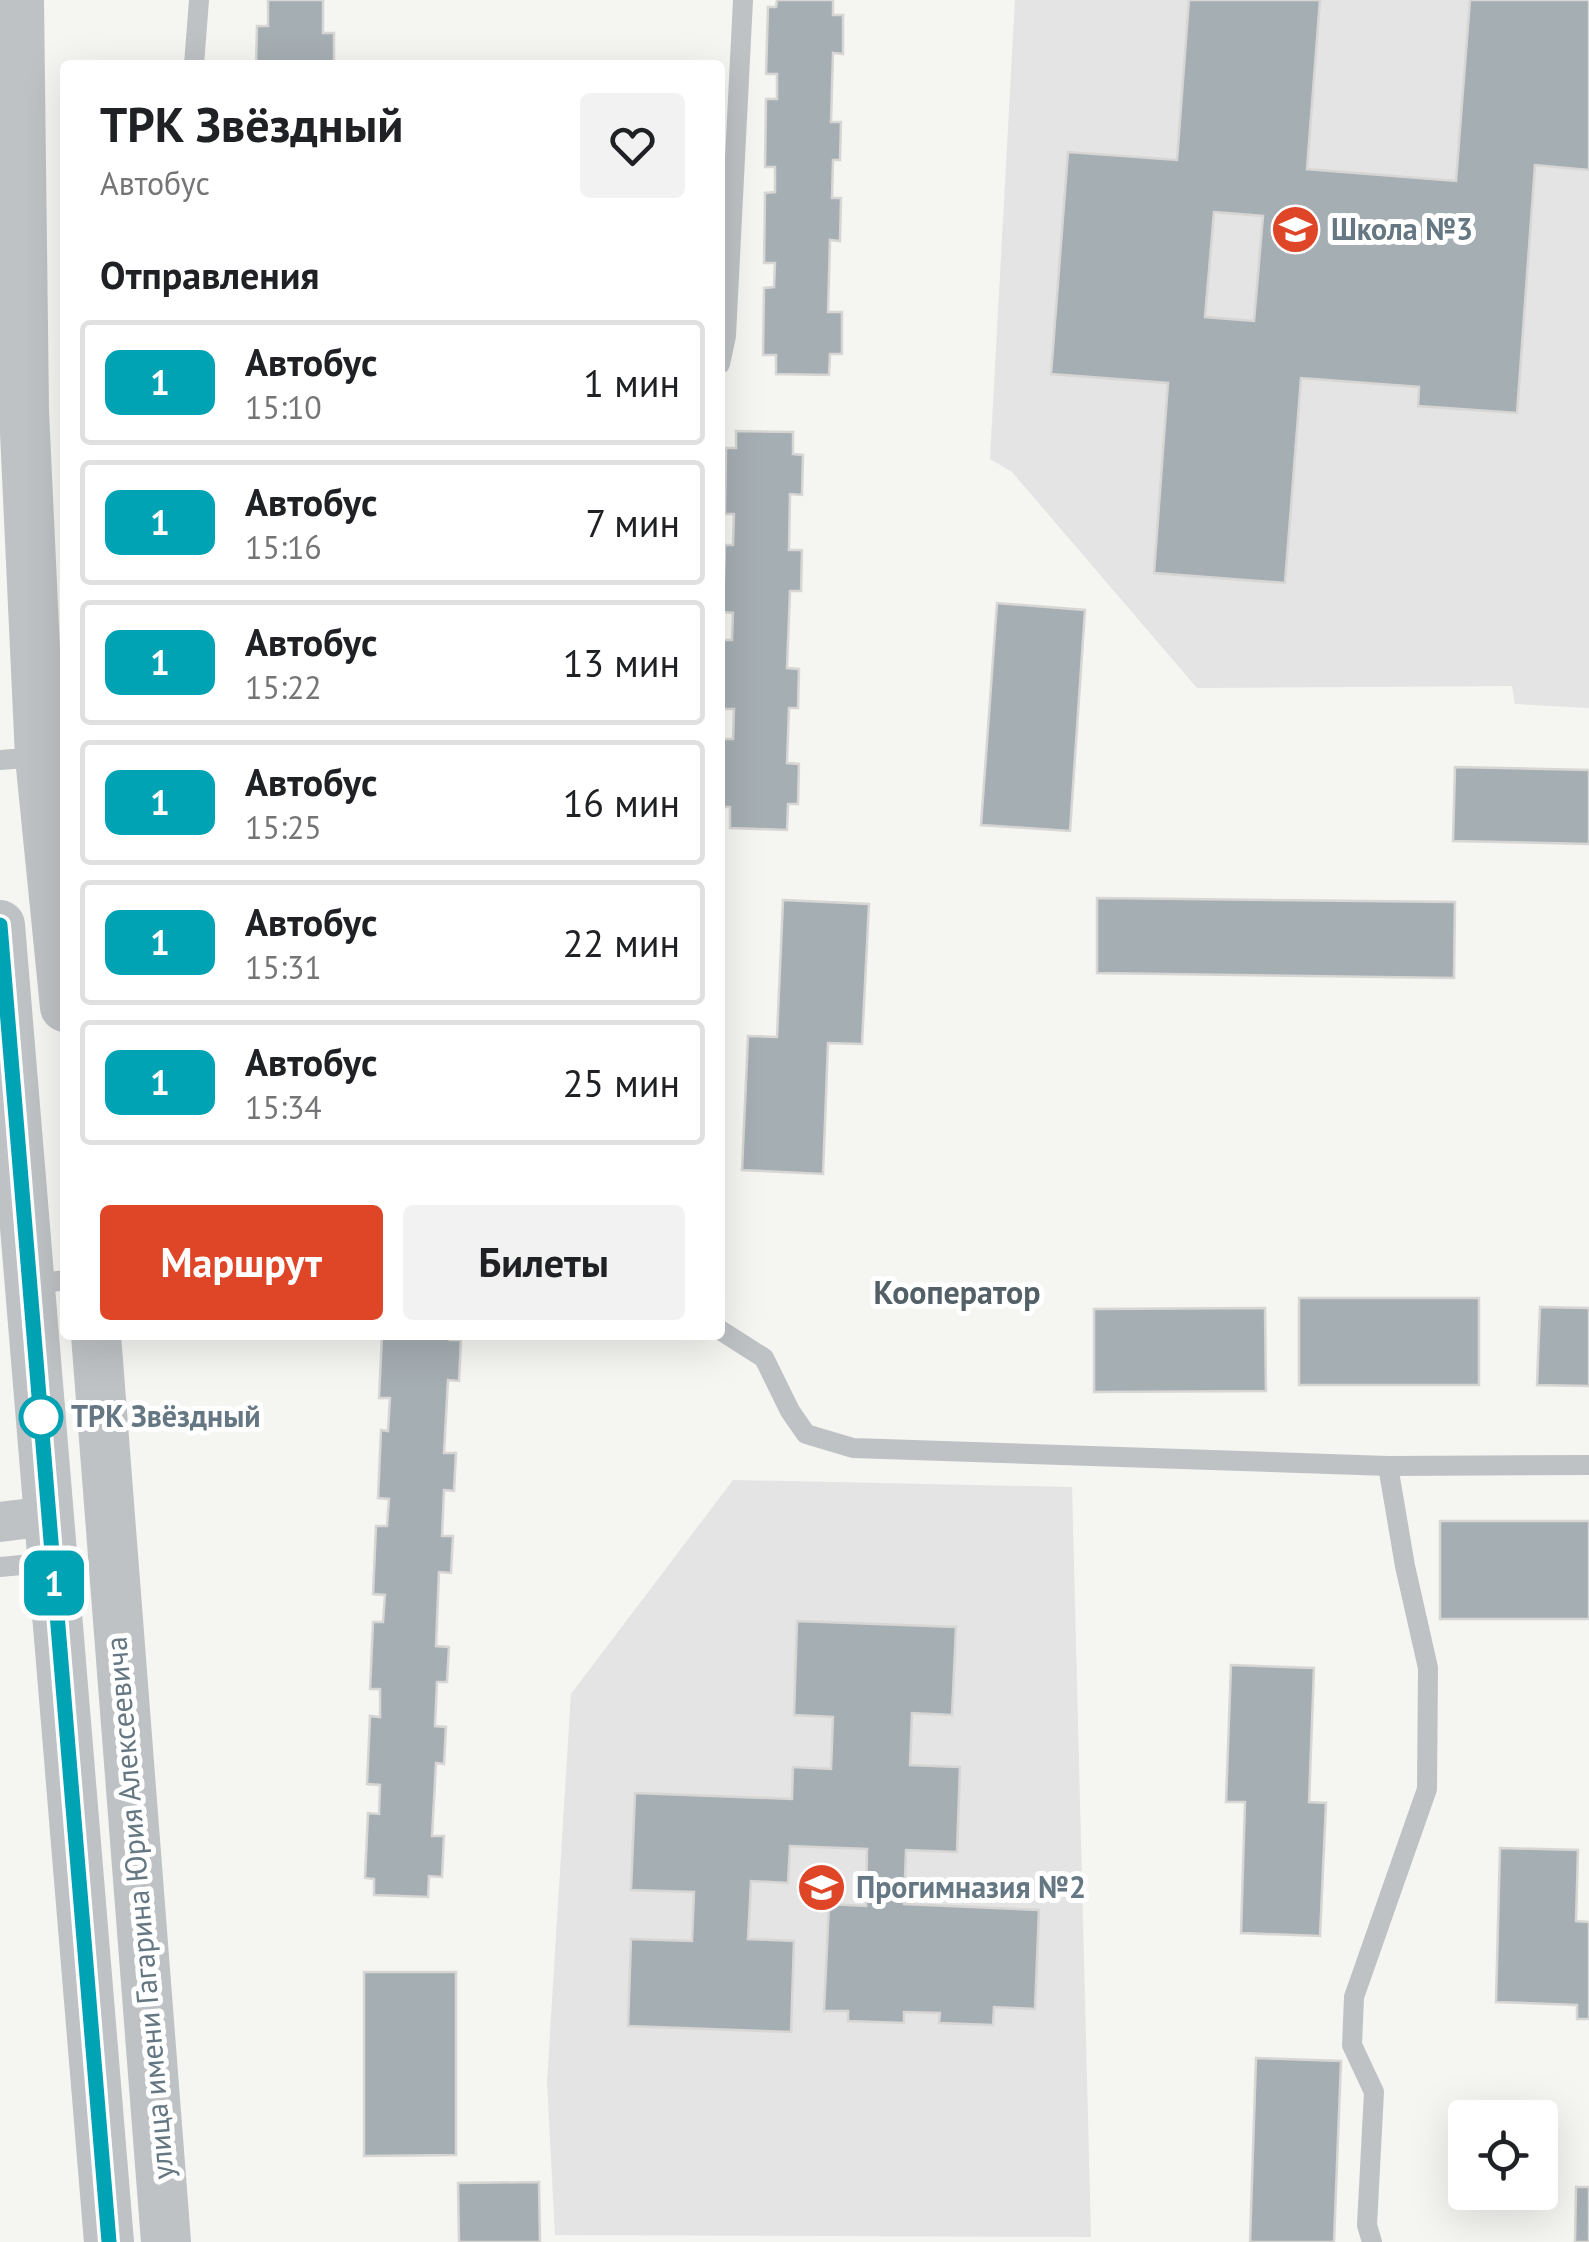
<!DOCTYPE html>
<html lang="ru">
<head>
<meta charset="utf-8">
<style>
	:root { --surface:#fff; --page:#f2f2f2; --text:#202124; --muted:#757577; --line:#e0e0e0; --accent:#df4628 }
	body { margin:0; font-family:"PT Sans",sans-serif; background:var(--page); color:var(--text); height:100vh; display:flex; flex-direction:column; font-size:38px; white-space:nowrap }
	* { box-sizing:border-box; margin:0 }
	p { font-size:32px; color:var(--muted) }
	.icon { flex:none; width:55px; height:55px; fill:none; stroke:currentColor; stroke-width:2; stroke-linecap:round; stroke-linejoin:round }
	.map { position:relative; flex:1; overflow:hidden }
	.side { position:absolute; left:60px; top:60px; width:665px; height:1280px; display:flex; flex-direction:column; background:var(--surface); border-radius:10px; box-shadow:0 10px 40px #0002 }
	.side>* { flex:none }
	.badge { padding:0 20px; border-radius:15px; font-size:35px; line-height:65px }
	.buttons { position:absolute; left:1448px; top:2100px; display:grid; gap:20px }
	.buttons a { display:grid; place-items:center; width:110px; height:110px; border-radius:10px; background:var(--surface); box-shadow:0 10px 40px #0002; font-size:50px }
	.map>.badge { position:absolute; translate:-50% -50%; box-shadow:0 0 0 5px #fff }
	h2 { padding:0 40px; font-size:38px; line-height:90px }
	.round { display:grid; place-items:center; flex:none; width:105px; height:105px; border-radius:10px; background:var(--page) }
	.head { display:flex; align-items:center; justify-content:space-between; height:170px; padding:0 40px }
	h1 { font-size:48px; font-weight:800; line-height:75px }
	.cta { display:flex; gap:20px; margin-top:auto; padding:20px 40px }
	.cta a { flex:1; height:115px; border-radius:10px; background:var(--accent); color:#fff; font-size:40px; font-weight:800; line-height:115px; text-align:center }
	.cta a+a { background:var(--page); color:var(--text) }
	ul { padding:0; list-style:none }
	li { display:flex; align-items:center; gap:30px; height:125px; margin:0 20px 15px; padding:0 20px; border:5px solid var(--line); border-radius:10px }
	li div { flex:1 }
	li b { display:block; font-size:38px }
	li em { font-style:normal }
	li .badge { min-width:110px; font-weight:700; text-align:center }
	.map>svg:first-child { display:block }
	.built { fill:#e3e4e3 }
	.building { fill:#a5aeb3; stroke:#d7d6d4; stroke-width:2.5; fill-rule:evenodd }
	.lines { fill:none; stroke-linecap:round; stroke-linejoin:round }
	.service { stroke:#bec2c5; stroke-width:20 }
	.minor { stroke:#bec2c5; stroke-width:40 }
	.tertiary { stroke:#bec2c5; stroke-width:50 }
	.line-casing { stroke:#fff; stroke-width:22 }
	.line { stroke:#00a3b4; stroke-width:15 }
	.stop-dot { fill:#fff; stroke:#00a3b4; stroke-width:5 }
	.labels { text-anchor:middle; stroke-width:10; stroke-linejoin:round; paint-order:stroke }
	.poi-label { font-size:30px; font-weight:bold; fill:#657782; stroke:#fff; text-anchor:start }
	.stop-label { font-size:30px; font-weight:bold; fill:#657782; stroke:#fff; text-anchor:start }
	.street-label { font-size:30px; fill:#657782; stroke:#fff }
	.neighbourhood-label { font-size:32px; font-weight:bold; fill:#536067; stroke:#fff }
</style>
</head>
<body>
<div class="map">
<svg width="1589" height="2242" viewBox="0 0 1589 2242">
	<rect width="100%" height="100%" fill="#f5f5f2"/>
	<g class="built">
		<path d="M1015,0H1589V708L1515,704L1512,686L1197,688L1012,472L990,459Z"/>
		<path d="M733,1480L1072,1487L1091,2237L555,2235L547,2082L571,1694Z"/>
	</g>
	<g class="building">
		<path d="M268,0H323V33H334V65H256L257,26H268Z"/>
		<path d="M777,0H833V15H843V54L833,53L831,122H841L840,160H833L832,198H841L840,241L830,240L828,312H842V354H830L829,375L776,374V355H763L764,288L774,287L775,263H764L765,193L775,192V167H765L766,99H777V74H766L768,7H776Z"/>
		<path d="M1189,0H1320L1307,169L1456,181L1470,0H1589V170L1535,165L1517,413L1418,406L1419,387L1301,378L1285,583L1154,573L1168,383L1051,374L1068,152L1177,160ZM1214,212L1263,216L1254,321L1205,317Z"/>
		<path d="M736,431L793,432V454L803,455L802,495L790,494L789,550H802L801,591H790L787,668L799,669L798,708H789L787,763L799,764L798,804H788L787,830L730,828V807H720L721,739H733L734,709H722L723,640H732L733,613L723,612L725,545H733L734,514H725L726,448H736Z"/>
		<path d="M997,603L1085,610L1070,831L981,825Z"/>
		<path d="M1455,767L1589,770V844L1453,841Z"/>
		<path d="M1097,898L1455,902L1454,978L1097,973Z"/>
		<path d="M783,900L869,904L862,1044L828,1043L823,1174L742,1170L748,1036L777,1037Z"/>
		<rect x="1299" y="1298" width="180" height="87"/>
		<path d="M1540,1307L1589,1308V1386L1537,1385Z"/>
		<path d="M1265,1308L1266,1391L1094,1392V1309Z"/>
		<path d="M382,1335H451L450,1340H461L459,1381L448,1380L444,1453H456L454,1491L444,1490L442,1536H453L451,1573L439,1572L436,1646L449,1647L447,1682H437L435,1726L446,1727L444,1764L436,1763L432,1836H444L442,1877L429,1876L428,1897L374,1895V1879L365,1878L368,1813L379,1814L380,1785L367,1784L370,1716L380,1717V1689H370L373,1622H383L385,1595L373,1594L376,1526H387L389,1499L378,1498L381,1430L388,1431L390,1398H379Z"/>
		<rect x="1440" y="1521" width="149" height="98"/>
		<path d="M797,1621L956,1627L952,1715L912,1713L910,1765L960,1767L957,1852L906,1850L904,1904L1039,1910L1035,2009L994,2007L993,2025L939,2023L940,2013L904,2012V2023L848,2021V2011H824L829,1904L866,1906L867,1849L790,1846L788,1883L751,1881L748,1939L794,1941L791,2032L628,2026L631,1939L692,1941L694,1892L631,1890L635,1793L792,1799L793,1767L831,1769L833,1717L794,1715Z"/>
		<path d="M1231,1665L1314,1668L1309,1802L1326,1803L1320,1936L1241,1933L1245,1802H1226Z"/>
		<path d="M1500,1848L1578,1850L1576,1921L1589,1922V2019H1577V2005L1496,2002Z"/>
		<path d="M364,1972H456V2155L364,2156Z"/>
		<path d="M1256,2058L1341,2061L1334,2242H1250Z"/>
		<path d="M539,2182L540,2242H459L458,2183Z"/>
		<path d="M1576,2187H1589V2242H1575Z"/>
	</g>
	<g class="lines">
		<g class="service">
			<path d="M194,65L199,0"/>
			<path d="M720,364L726,336L743,0"/>
			<path d="M0,760L38,757"/>
			<path d="M31,1285L65,1280"/>
			<path d="M720,1330L764,1358L790,1411L806,1434L853,1448L1388,1466L1589,1465"/>
			<path d="M0,1567L53,1562"/>
			<path d="M1372,2242L1367,2225L1374,2092L1352,2045L1354,1997L1427,1789L1428,1668L1405,1566L1388,1466"/>
		</g>
		<path class="minor" d="M0,1522L49,1516"/>
		<g class="tertiary">
			<path d="M19,0L24,411L40,757L65,1007"/>
			<path d="M0,925L109,2242"/>
			<path d="M96,1335L166,2242"/>
		</g>
	</g>
	<g class="lines">
		<defs>
			<path id="line" d="M0,925L109,2242"/>
		</defs>
		<use href="#line" class="line-casing"/>
		<use href="#line" class="line"/>
	</g>
	<defs>
		<symbol id="school-disc" viewBox="-11 -11 22 22"><circle r="9.5" fill="#df4628" stroke="#fff"/><path d="M0-5L7-2L0 1L-7-2ZM-4 1L0 2.5L4 1V4Q0 6-4 4Z" fill="#fff"/></symbol>
	</defs>
	<g fill-rule="evenodd">
		<use href="#school-disc" x="1268" y="202" width="55" height="55"/>
		<use href="#school-disc" x="794" y="1860" width="55" height="55"/>
	</g>
	<circle class="stop-dot" cx="41" cy="1417" r="20"/>
	<g class="labels">
		<g class="poi-label">
			<text x="1331" y="240">Школа №3</text>
			<text x="856" y="1898">Прогимназия №2</text>
		</g>
		<g class="stop-label">
			<text x="71" y="1427">ТРК Звёздный</text>
		</g>
		<g class="street-label">
			<text transform="translate(140 1908) rotate(-95)" y="10">улица имени Гагарина Юрия Алексеевича</text>
		</g>
		<g class="neighbourhood-label">
			<text x="957" y="1304">Кооператор</text>
		</g>
	</g>
</svg>
<div class="buttons">
<a><svg class="icon" aria-label="locate" viewBox="0 0 24 24"><circle cx="12" cy="12" r="6"/><path d="M12 2v4M12 18v4M2 12h4M18 12h4"/></svg></a>
</div>
<b class="badge" style="left:54px;top:1583px;background:#00a3b4;color:#fff">1</b>
<section class="side">
<div class="head"><div><h1>ТРК Звёздный</h1><p>Автобус</p></div><a class="round"><svg class="icon" aria-label="heart" viewBox="0 0 24 24"><path d="M12 20l-8-8c-3-5 5-10 8-4 3-6 11-1 8 4z"/></svg></a></div>
<h2>Отправления</h2>
<ul>
<li><span class="badge" style="background:#00a3b4;color:#fff">1</span><div><b>Автобус</b><p>15:10</p></div><em>1 мин</em></li>
<li><span class="badge" style="background:#00a3b4;color:#fff">1</span><div><b>Автобус</b><p>15:16</p></div><em>7 мин</em></li>
<li><span class="badge" style="background:#00a3b4;color:#fff">1</span><div><b>Автобус</b><p>15:22</p></div><em>13 мин</em></li>
<li><span class="badge" style="background:#00a3b4;color:#fff">1</span><div><b>Автобус</b><p>15:25</p></div><em>16 мин</em></li>
<li><span class="badge" style="background:#00a3b4;color:#fff">1</span><div><b>Автобус</b><p>15:31</p></div><em>22 мин</em></li>
<li><span class="badge" style="background:#00a3b4;color:#fff">1</span><div><b>Автобус</b><p>15:34</p></div><em>25 мин</em></li>
</ul>
<div class="cta"><a>Маршрут</a><a>Билеты</a></div>
</section>
</div>
</body>
</html>
